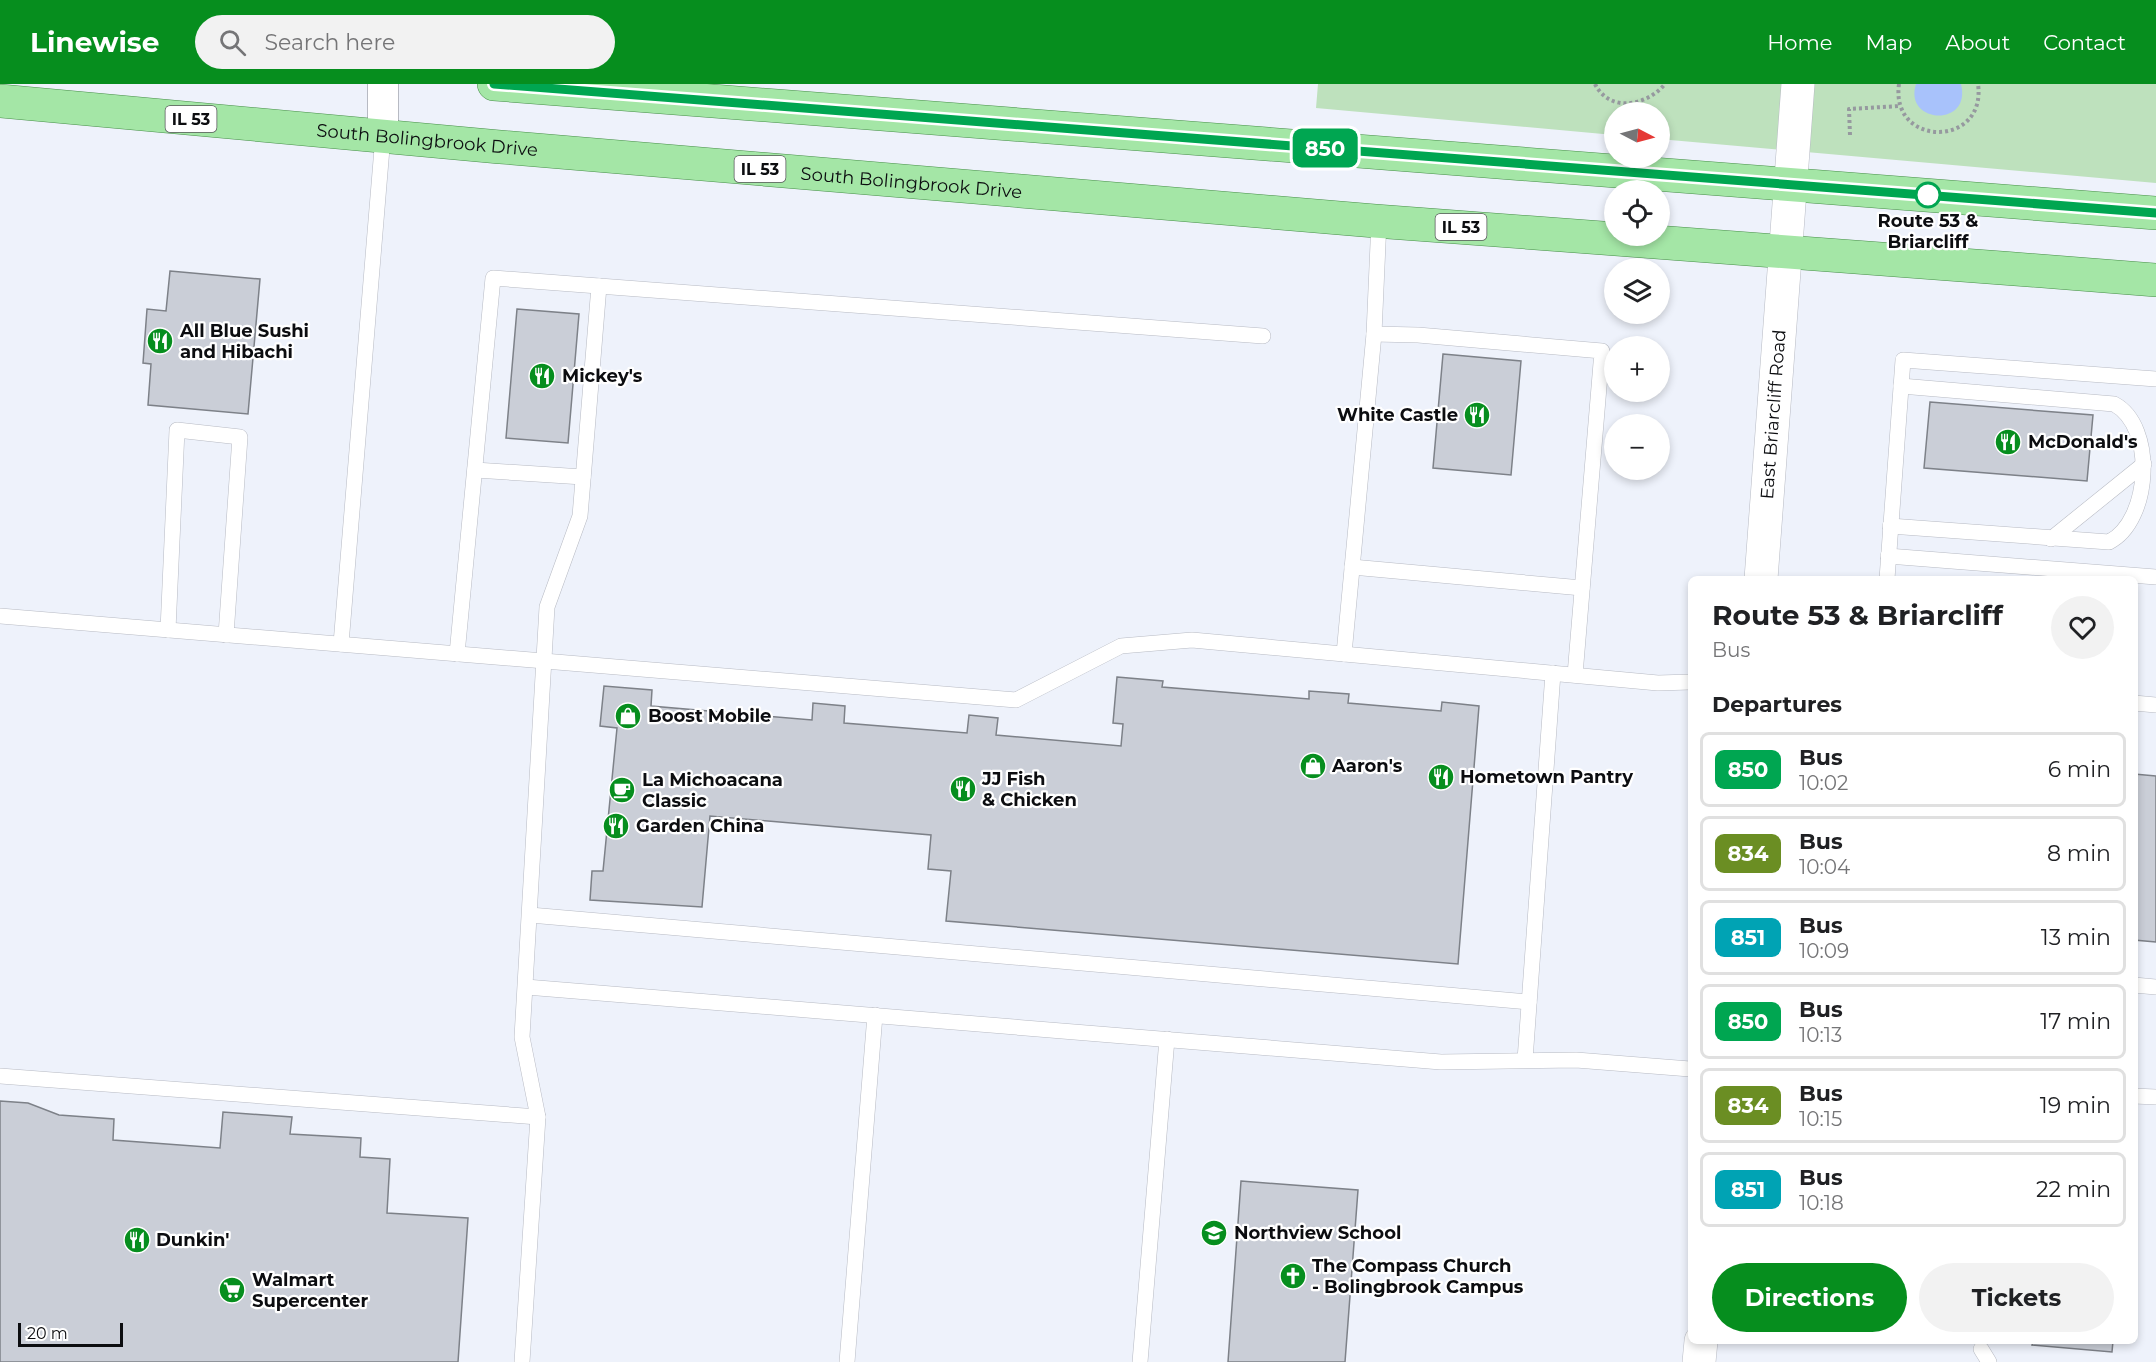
<!DOCTYPE html>
<html lang="en">
<head>
<meta charset="utf-8">
<style>
	:root { --surface:#fff; --page:#f2f2f2; --text:#202124; --muted:#757577; --line:#e0e0e0; --accent:#068e1e }
	body { margin:0; font-family:Montserrat,sans-serif; background:var(--page); color:var(--text); height:100vh; display:flex; flex-direction:column; font-size:22px; white-space:nowrap }
	* { box-sizing:border-box; margin:0 }
	p { font-size:20px; color:var(--muted) }
	.icon { flex:none; width:33px; height:33px; fill:none; stroke:currentColor; stroke-width:2; stroke-linecap:round; stroke-linejoin:round }
	.map { position:relative; flex:1; overflow:hidden }
	.details { position:absolute; left:1688px; top:492px; width:450px; height:768px; display:flex; flex-direction:column; background:var(--surface); border-radius:9px; box-shadow:0 3px 9px #0003 }
	.details>* { flex:none }
	.badge { padding:0 12px; border-radius:9px; font-size:21px; line-height:39px }
	.needle { width:39px; rotate:96deg }
	.buttons { position:absolute; left:1604px; top:18px; display:grid; gap:12px }
	.buttons a { display:grid; place-items:center; width:66px; height:66px; border-radius:50%; background:var(--surface); box-shadow:0 3px 9px #0003; font-size:30px }
	.scale { position:absolute; left:18px; bottom:15px; width:105px; box-sizing:border-box; padding-left:6px; border:3px solid #0c0d10; border-top:0; font-size:16px; line-height:21px; white-space:nowrap; color:#0c0d10; -webkit-text-stroke:4px #fff; paint-order:stroke }
	.map>.badge { position:absolute; translate:-50% -50%; box-shadow:0 0 0 3px #fff }
	h2 { padding:0 24px; font-size:22px; line-height:54px }
	.round { display:grid; place-items:center; flex:none; width:63px; height:63px; border-radius:32px; background:var(--page) }
	.headline { display:flex; align-items:center; justify-content:space-between; height:102px; padding:0 24px }
	h1 { font-size:28px; font-weight:700; line-height:45px }
	.action { display:flex; gap:12px; margin-top:auto; padding:12px 24px }
	.action a { flex:1; height:69px; border-radius:36px; background:var(--accent); color:#fff; font-size:24px; font-weight:700; line-height:69px; text-align:center }
	.action a+a { background:var(--page); color:var(--text) }
	ul { padding:0; list-style:none }
	li { display:flex; align-items:center; gap:18px; height:75px; margin:0 12px 9px; padding:0 12px; border:3px solid var(--line); border-radius:9px }
	li div { flex:1 }
	li b { display:block; font-size:22px }
	li em { font-style:normal }
	li .badge { min-width:66px; font-weight:700; text-align:center }
	header { display:flex; align-items:center; gap:36px; box-sizing:border-box; height:84px; padding:0 30px; background:var(--accent); color:#fff }
	header strong { font-size:28px }
	nav { display:flex; gap:33px; margin-inline-start:auto; font-size:21px }
	.search { width:420px; height:54px; background:var(--page); display:flex; align-items:center; gap:15px; box-sizing:border-box; padding:0 21px; border-radius:33px; color:var(--muted); font-size:22px }
	.map>svg:first-child { display:block }
	.green { fill:#bee1bd }
	.water { fill:#a8c2fb }
	.building { fill:#caced7; stroke:#7d8188; stroke-width:1.5 }
	.lines { fill:none; stroke-linecap:round; stroke-linejoin:round }
	.service-casing { stroke:#b7bac3; stroke-width:16 }
	.minor-casing { stroke:#b7bac3; stroke-width:32 }
	.tertiary-casing { stroke:#b7bac3; stroke-width:34 }
	.primary-casing { stroke:#488f4a; stroke-width:34 }
	.path { stroke:#96999f; stroke-width:4; stroke-dasharray:3 3; stroke-linecap:butt }
	.service { stroke:#fff; stroke-width:15 }
	.minor { stroke:#fff; stroke-width:30 }
	.tertiary { stroke:#fff; stroke-width:33 }
	.primary { stroke:#a4e6a6; stroke-width:33 }
	.line-casing { stroke:#fff; stroke-width:14 }
	.line { stroke:#00a651; stroke-width:9 }
	.stop-dot { fill:#fff; stroke:#00a651; stroke-width:3 }
	.labels { text-anchor:middle; stroke-width:4.5; stroke-linejoin:round; paint-order:stroke }
	.shield { fill:#fff; stroke:#555658; stroke-width:1.5 }
	.shield-label { font-size:16px; font-weight:bold; fill:#0c0d10 }
	.street-label { font-size:18px; fill:#0c0d10; stroke:#fff }
	.stop-label { font-size:18px; font-weight:bold; fill:#0c0d10; stroke:#fff }
	.poi-label { font-size:18px; font-weight:bold; fill:#0c0d10; stroke:#fff; text-anchor:start }
</style>
</head>
<body>
<header>
<strong>Linewise</strong>
<div class="search"><svg class="icon" aria-label="search" viewBox="0 0 24 24"><circle cx="10" cy="10" r="6"/><path d="M15 15l6 6"/></svg>Search here</div>
<nav><a>Home</a><a>Map</a><a>About</a><a>Contact</a></nav>
</header>
<div class="map">
<svg width="2156" height="1278" viewBox="0 0 2156 1278">
	<rect width="100%" height="100%" fill="#eef2fb"/>
	<path class="green" d="M1318,0H2156V99L1659,55V28H1614V51L1316,24Z"/>
	<path class="water" d="M1916,0H1961C1972,44 1903,40 1916,0Z"/>
	<g class="building">
		<path d="M170,187L260,195L248,330L148,321L151,280L143,279L147,225L166,227Z"/>
		<path d="M517,225L579,230L568,359L506,354Z"/>
		<path d="M1443,270L1521,277L1511,391L1433,384Z"/>
		<path d="M1930,318L2093,331L2087,397L1924,384Z"/>
		<path d="M1117,593L1163,597L1162,603L1309,615V607L1349,610L1348,619L1441,627L1442,618L1479,622L1458,880L946,837L951,787L928,785L931,751L710,732L702,823L590,816L592,787H603L617,644L600,642L604,602L652,606L651,622L812,636L813,619L845,622L844,639L967,649L969,631L998,634L996,651L1121,662L1123,640L1113,639Z"/>
		<path d="M2134,690L2156,692V858L2134,856Z"/>
		<path d="M0,1017L28,1019L59,1031L114,1035L113,1056L220,1064L223,1028L292,1033L290,1050L361,1054L360,1073L390,1075L387,1129L468,1134L458,1278H0Z"/>
		<path d="M1241,1097L1358,1106L1345,1278H1228Z"/>
		<path d="M2033,1257H2113L2112,1268L2032,1261Z"/>
	</g>
	<g class="lines">
		<defs>
			<g id="service">
				<path d="M1374,250L1418,251L1602,267L1575,591"/>
				<path d="M475,386L583,393"/>
				<path d="M1890,442L2109,458C2151,437 2156,342 2114,320L1901,302"/>
				<path d="M2051,455L2144,380"/>
				<path d="M1888,472L2156,493"/>
				<path d="M1352,483L1582,504"/>
				<path d="M1887,495L1903,276L2156,295"/>
				<path d="M0,532L1016,616L1121,562L1192,556L1658,599L1690,598"/>
				<path d="M168,546L177,346L240,353L226,551"/>
				<path d="M341,560L383,52"/>
				<path d="M457,570L493,194L1263,252"/>
				<path d="M1344,570L1374,250L1379,137"/>
				<path d="M2134,619L2156,621"/>
				<path d="M530,831L1529,918"/>
				<path d="M2134,901L2156,903"/>
				<path d="M526,903L1441,978L1576,976L1690,985"/>
				<path d="M1525,976L1553,589"/>
				<path d="M0,992L538,1033"/>
				<path d="M2134,1012L2156,1013"/>
				<path d="M1981,1265L1989,1278"/>
				<path d="M522,1278L538,1033L522,953L547,523L580,432L599,202"/>
				<path d="M847,1278L875,931"/>
				<path d="M1140,1278L1167,955"/>
			</g>
			<path id="minor" d="M383,0V52"/>
			<g id="tertiary">
				<path id="s1" d="M1761,495L1798,0"/>
				<path d="M1699,1278L1701,1257"/>
			</g>
			<g id="primary">
				<path d="M494,0L2156,129"/>
				<path id="s2" d="M0,17C458,60 917,101 1375,137C1636,158 1896,175 2156,196"/>
			</g>
		</defs>
		<use href="#service" class="service-casing"/>
		<use href="#minor" class="minor-casing"/>
		<use href="#tertiary" class="tertiary-casing"/>
		<use href="#primary" class="primary-casing"/>
		<g class="path">
			<path d="M1595,0C1610,30 1648,21 1665,0"/>
			<path d="M1899,0C1890,64 1987,64 1978,0"/>
			<path d="M1850,51L1849,25L1900,22"/>
		</g>
		<use href="#service" class="service"/>
		<use href="#minor" class="minor"/>
		<use href="#tertiary" class="tertiary"/>
		<use href="#primary" class="primary"/>
	</g>
	<g class="lines">
		<defs>
			<path id="line" d="M494,0L2156,129"/>
		</defs>
		<use href="#line" class="line-casing"/>
		<use href="#line" class="line"/>
	</g>
	<defs>
		<symbol id="restaurant-disc" viewBox="-11 -11 22 22"><circle r="9.5" fill="#068e1e" stroke="#fff"/><path d="M-5-6h1v4h1v-4h1v4h1v-4h1v5L-1.5 .5V6h-2V.5L-5-1ZM5-6V6H3V1.5H1.5Q1.5-4 5-6Z" fill="#fff"/></symbol>
		<symbol id="shop-disc" viewBox="-11 -11 22 22"><circle r="9.5" fill="#068e1e" stroke="#fff"/><path d="M-5-2.5h2.3a2.7 3.5 0 0 1 5.4 0H5L5.5 6h-11ZM-1.5-2.5h3a1.5 2.3 0 0 0-3 0Z" fill="#fff"/></symbol>
		<symbol id="cafe-disc" viewBox="-11 -11 22 22"><circle r="9.5" fill="#068e1e" stroke="#fff"/><path d="M-5.5-4.5H6V0H3Q3 3.5 0 3.5H-2.5Q-5.5 3.5-5.5 0ZM3-3.2v2h1.7v-2ZM-6 4.5H4V6H-6Z" fill="#fff"/></symbol>
		<symbol id="school-disc" viewBox="-11 -11 22 22"><circle r="9.5" fill="#068e1e" stroke="#fff"/><path d="M0-5L7-2L0 1L-7-2ZM-4 1L0 2.5L4 1V4Q0 6-4 4Z" fill="#fff"/></symbol>
		<symbol id="church-disc" viewBox="-11 -11 22 22"><circle r="9.5" fill="#068e1e" stroke="#fff"/><path d="M-1.2-6h2.4v3.5h3.3v2.4h-3.3V6h-2.4V-.1h-3.3v-2.4h3.3Z" fill="#fff"/></symbol>
		<symbol id="supermarket-disc" viewBox="-11 -11 22 22"><circle r="9.5" fill="#068e1e" stroke="#fff"/><path d="M-6-5.5h2.5l.6 2H6L4.5 2H-2.5L-4.4-4H-6ZM-1.5 3.2a1.3 1.3 0 1 0 .1 0ZM3 3.2a1.3 1.3 0 1 0 .1 0Z" fill="#fff"/></symbol>
	</defs>
	<g fill-rule="evenodd">
		<use href="#restaurant-disc" x="145" y="242" width="30" height="30"/>
		<use href="#restaurant-disc" x="527" y="277" width="30" height="30"/>
		<use href="#restaurant-disc" x="1462" y="316" width="30" height="30"/>
		<use href="#restaurant-disc" x="1993" y="343" width="30" height="30"/>
		<use href="#shop-disc" x="613" y="617" width="30" height="30"/>
		<use href="#shop-disc" x="1298" y="667" width="30" height="30"/>
		<use href="#restaurant-disc" x="1426" y="678" width="30" height="30"/>
		<use href="#restaurant-disc" x="948" y="690" width="30" height="30"/>
		<use href="#cafe-disc" x="607" y="691" width="30" height="30"/>
		<use href="#restaurant-disc" x="601" y="727" width="30" height="30"/>
		<use href="#school-disc" x="1199" y="1134" width="30" height="30"/>
		<use href="#restaurant-disc" x="122" y="1141" width="30" height="30"/>
		<use href="#church-disc" x="1278" y="1177" width="30" height="30"/>
		<use href="#supermarket-disc" x="217" y="1191" width="30" height="30"/>
	</g>
	<circle class="stop-dot" cx="1928" cy="111" r="12"/>
	<g class="labels">
		<g class="shield">
			<rect x="165.5" y="22" width="51" height="26" rx="4.5"/>
			<rect x="734.5" y="72" width="51" height="26" rx="4.5"/>
			<rect x="1435.5" y="130" width="51" height="26" rx="4.5"/>
		</g>
		<g class="shield-label">
			<text x="191" y="41">IL 53</text>
			<text x="760" y="91">IL 53</text>
			<text x="1461" y="149">IL 53</text>
		</g>
		<g class="street-label">
			<text dy="6" stroke="none"><textPath href="#s2" startOffset="429">South Bolingbrook Drive</textPath></text>
			<text dy="6" stroke="none"><textPath href="#s2" startOffset="915">South Bolingbrook Drive</textPath></text>
			<text dy="6" stroke="none"><textPath href="#s1" startOffset="165">East Briarcliff Road</textPath></text>
		</g>
		<g class="stop-label">
			<text x="1928" y="143">Route 53 &amp;<tspan x="1928" dy="21">Briarcliff</tspan></text>
		</g>
		<g class="poi-label">
			<text x="180" y="253">All Blue Sushi<tspan x="180" dy="21">and Hibachi</tspan></text>
			<text x="562" y="298">Mickey's</text>
			<text x="1458" y="337" text-anchor="end">White Castle</text>
			<text x="2028" y="364">McDonald's</text>
			<text x="648" y="638">Boost Mobile</text>
			<text x="1332" y="688">Aaron's</text>
			<text x="1460" y="699">Hometown Pantry</text>
			<text x="982" y="701">JJ Fish<tspan x="982" dy="21">&amp; Chicken</tspan></text>
			<text x="642" y="702">La Michoacana<tspan x="642" dy="21">Classic</tspan></text>
			<text x="636" y="748">Garden China</text>
			<text x="1234" y="1155">Northview School</text>
			<text x="156" y="1162">Dunkin'</text>
			<text x="1312" y="1188">The Compass Church<tspan x="1312" dy="21">- Bolingbrook Campus</tspan></text>
			<text x="252" y="1202">Walmart<tspan x="252" dy="21">Supercenter</tspan></text>
		</g>
	</g>
</svg>
<div class="buttons">
<a><svg class="needle" viewBox="-14 -14 28 28"><path d="M0-13l5 13h-10z" fill="#e53935"/><path d="M0 13l5-13h-10z" fill="#757577"/></svg></a>
<a><svg class="icon" aria-label="locate" viewBox="0 0 24 24"><circle cx="12" cy="12" r="6"/><path d="M12 2v4M12 18v4M2 12h4M18 12h4"/></svg></a>
<a><svg class="icon" aria-label="layers" viewBox="0 0 24 24"><path d="M12 4l9 5-9 5-9-5zM3 14l9 5 9-5"/></svg></a>
<a>+</a>
<a>−</a>
</div>
<div class="scale">20 m</div>
<b class="badge" style="left:1325px;top:64px;background:#00a651;color:#fff">850</b>
<section class="details">
<div class="headline"><div><h1>Route 53 &amp; Briarcliff</h1><p>Bus</p></div><a class="round"><svg class="icon" aria-label="heart" viewBox="0 0 24 24"><path d="M12 20l-8-8c-3-5 5-10 8-4 3-6 11-1 8 4z"/></svg></a></div>
<h2>Departures</h2>
<ul>
<li><span class="badge" style="background:#00a651;color:#fff">850</span><div><b>Bus</b><p>10:02</p></div><em>6 min</em></li>
<li><span class="badge" style="background:#6b8e23;color:#fff">834</span><div><b>Bus</b><p>10:04</p></div><em>8 min</em></li>
<li><span class="badge" style="background:#00a3b4;color:#fff">851</span><div><b>Bus</b><p>10:09</p></div><em>13 min</em></li>
<li><span class="badge" style="background:#00a651;color:#fff">850</span><div><b>Bus</b><p>10:13</p></div><em>17 min</em></li>
<li><span class="badge" style="background:#6b8e23;color:#fff">834</span><div><b>Bus</b><p>10:15</p></div><em>19 min</em></li>
<li><span class="badge" style="background:#00a3b4;color:#fff">851</span><div><b>Bus</b><p>10:18</p></div><em>22 min</em></li>
</ul>
<div class="action"><a>Directions</a><a>Tickets</a></div>
</section>
</div>
</body>
</html>
